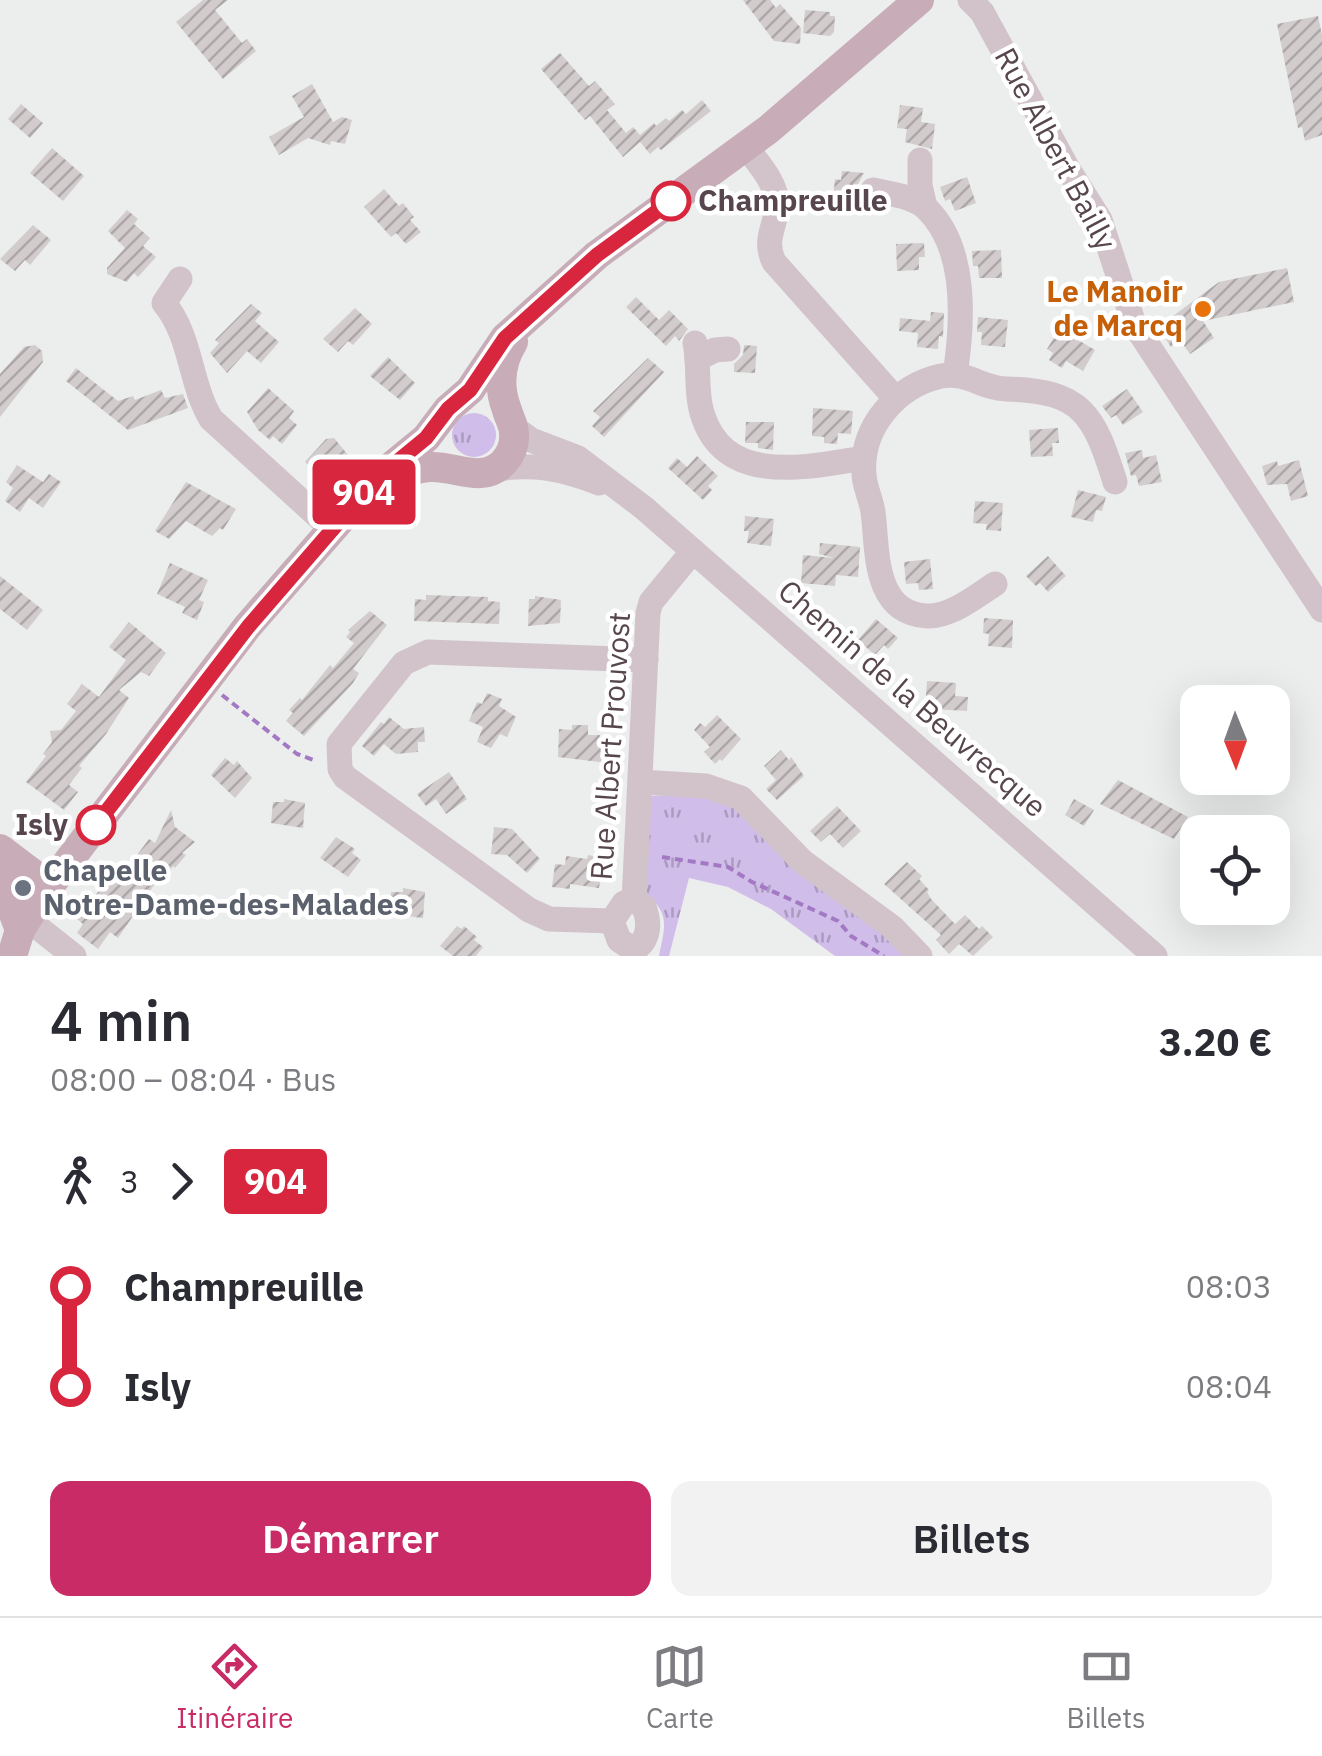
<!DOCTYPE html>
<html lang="fr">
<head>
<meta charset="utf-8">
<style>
	:root { --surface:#fff; --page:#f2f2f3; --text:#2b2b33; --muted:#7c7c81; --line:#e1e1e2; --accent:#c92b66 }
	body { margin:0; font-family:"IBM Plex Sans",sans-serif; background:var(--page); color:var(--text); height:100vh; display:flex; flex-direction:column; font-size:38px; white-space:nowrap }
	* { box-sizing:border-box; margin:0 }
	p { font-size:32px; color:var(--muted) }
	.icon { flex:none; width:55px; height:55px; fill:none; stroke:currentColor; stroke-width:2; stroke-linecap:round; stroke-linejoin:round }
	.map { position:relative; height:956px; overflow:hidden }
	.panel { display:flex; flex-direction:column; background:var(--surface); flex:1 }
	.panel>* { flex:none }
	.badge { padding:0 20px; border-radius:8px; font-size:35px; line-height:65px }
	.needle { width:65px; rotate:179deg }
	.buttons { position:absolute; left:1180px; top:685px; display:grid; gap:20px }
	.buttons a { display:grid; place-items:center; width:110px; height:110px; border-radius:20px; background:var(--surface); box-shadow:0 10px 40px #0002; font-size:50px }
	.map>.badge { position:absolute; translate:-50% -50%; box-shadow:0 0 0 5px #fff }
	.legs { display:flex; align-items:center; gap:15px; height:110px; padding:0 50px; font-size:32px }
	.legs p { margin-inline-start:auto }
	.headline { display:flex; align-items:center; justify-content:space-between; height:170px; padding:0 50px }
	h1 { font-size:55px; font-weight:600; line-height:75px }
	.cta { display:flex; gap:20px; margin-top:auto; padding:20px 50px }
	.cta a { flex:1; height:115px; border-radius:20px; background:var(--accent); color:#fff; font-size:40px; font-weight:600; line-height:115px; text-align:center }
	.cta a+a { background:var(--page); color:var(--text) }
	ul { padding:0 50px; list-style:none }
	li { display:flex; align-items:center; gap:35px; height:100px; font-size:38px }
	li i { display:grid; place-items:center; width:15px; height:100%; margin:0 12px; background:currentColor }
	li i::after { content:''; width:25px; height:25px; margin:-12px; border:8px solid; border-radius:50%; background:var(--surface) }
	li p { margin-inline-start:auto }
	li:first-child i { background:linear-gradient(#0000 50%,currentColor 0) }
	li:last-child i { background:linear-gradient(currentColor 50%,#0000 0) }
	.tab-bar { display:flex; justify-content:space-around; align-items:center; height:140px; border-top:2px solid var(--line); background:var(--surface); font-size:28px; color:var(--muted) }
	.tab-bar a { display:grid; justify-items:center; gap:5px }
	.tab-bar .selected { color:var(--accent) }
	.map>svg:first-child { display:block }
	.grass { fill:url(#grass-tufts) }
	.building { fill:url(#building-hatch) }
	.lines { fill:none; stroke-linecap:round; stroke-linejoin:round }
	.path { stroke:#a379c3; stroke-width:4; stroke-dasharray:8 5; stroke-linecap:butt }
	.minor { stroke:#d2c3ca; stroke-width:25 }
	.major { stroke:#c8adb9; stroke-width:30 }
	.line-1-casing { stroke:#fff; stroke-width:22 }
	.line-1 { stroke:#d7263d; stroke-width:15 }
	.stop-1-dot { fill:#fff; stroke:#d7263d; stroke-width:5 }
	.food-dot { fill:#e8710a; stroke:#fff; stroke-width:4 }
	.worship-dot { fill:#6b7280; stroke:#fff; stroke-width:4 }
	.labels { text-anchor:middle; stroke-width:9; stroke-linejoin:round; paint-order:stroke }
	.street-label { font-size:30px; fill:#57464e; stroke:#fff }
	.stop-label { font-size:30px; font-weight:bold; fill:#57464e; stroke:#fff; text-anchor:start }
	.food-label { font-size:30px; font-weight:bold; fill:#c56008; stroke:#fff; text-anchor:end }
	.worship-label { font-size:30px; font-weight:bold; fill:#5b616d; stroke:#fff; text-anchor:start }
</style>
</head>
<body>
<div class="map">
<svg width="1322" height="956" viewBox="0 0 1322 956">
	<defs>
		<pattern id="grass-tufts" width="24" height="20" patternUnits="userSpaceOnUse" patternTransform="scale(2.5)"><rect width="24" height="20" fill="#d0bde9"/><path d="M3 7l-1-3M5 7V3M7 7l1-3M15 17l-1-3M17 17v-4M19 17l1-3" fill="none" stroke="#ac9bbf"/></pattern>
		<pattern id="building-hatch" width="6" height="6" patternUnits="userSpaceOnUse" patternTransform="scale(2.5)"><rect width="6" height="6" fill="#d3cccd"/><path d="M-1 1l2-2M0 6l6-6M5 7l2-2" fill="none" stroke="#aea7a9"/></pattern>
	</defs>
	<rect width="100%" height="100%" fill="#ebeeec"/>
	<g class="grass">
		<circle cx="474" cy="435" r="22"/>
		<path d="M692,795L735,806L909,956H835L771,909L728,887L689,878L669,956H659C665,925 671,914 644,892L651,796Z"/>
	</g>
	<g class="building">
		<path d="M203,0H228L215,10L242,43L247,39L256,51L223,79L176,22Z"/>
		<path d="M743,0H770L776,8L780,4L801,28L800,44L774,41Z"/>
		<path d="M805,10L830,12V16H835L834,32L830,36L803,33Z"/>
		<path d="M1318,16L1322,35V135L1305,141L1302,127L1298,128L1277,24Z"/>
		<path d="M560,53L589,86L595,81L615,104L607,110L626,133L633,127L640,135L654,123L656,126L666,118L669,121L682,110L686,114L702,100L711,111L661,150L658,147L650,154L640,142L623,157L590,116L585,120L541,69Z"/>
		<path d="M312,84L333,122L342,117L352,120L345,144L331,141L330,145L308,138L279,155L269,137L304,117L292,96Z"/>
		<path d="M21,104L43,123L30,138L8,119Z"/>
		<path d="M900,105L923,108L921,122L935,124L932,149L905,142L907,129L897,128Z"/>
		<path d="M52,148L84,176L63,201L30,173Z"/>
		<path d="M842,171L864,173L857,186L854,209L832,207L835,179L841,180Z"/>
		<path d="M967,177L976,203L955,211L950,199L945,201L940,187Z"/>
		<path d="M384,189L399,206L403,203L414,217L410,220L421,232L406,244L396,233L391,237L364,207Z"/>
		<path d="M127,210L138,219L134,224L150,238L143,246L156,257L138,277L134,273L127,282L107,274V268L125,248L108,231Z"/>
		<path d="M33,225L51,240L30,265L25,260L15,271L0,259Z"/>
		<path d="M924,243L925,257H919V270L897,271L896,244Z"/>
		<path d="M1001,250L1002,278H979L978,266H973L972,251Z"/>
		<path d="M1287,268L1294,302L1203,321L1214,338L1190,354L1180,340L1171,347L1158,327L1219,282Z"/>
		<path d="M636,297L659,320L669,310L688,329L679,341L675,336L666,346L626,307Z"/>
		<path d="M251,304L262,313L255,321L279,342L261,363L247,351L227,373L210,353L219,343L215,340Z"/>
		<path d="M355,308L372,324L353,345L348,341L338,352L323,339Z"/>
		<path d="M931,312L944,313L943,337L939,336L938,349L917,347L918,333L899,331L900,318L930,321Z"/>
		<path d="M978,317L1008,320L1005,347L981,345L982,332H977Z"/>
		<path d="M1066,333L1095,350L1083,371L1066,361L1062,368L1049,360L1053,353L1047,349L1055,336L1061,340Z"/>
		<path d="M35,345L42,351L43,362L0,417V374L24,347Z"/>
		<path d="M744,345L757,346L755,373L734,372V364L743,355Z"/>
		<path d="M388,357L415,383L400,400L370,376Z"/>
		<path d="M648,358L664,372L604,437L592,426L600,417L593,411Z"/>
		<path d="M76,368L118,401L133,396L135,400L161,390L165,398L183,394L188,408L128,430L66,381Z"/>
		<path d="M268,388L294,411L289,418L297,425L282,444L273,436L270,440L258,430L247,412Z"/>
		<path d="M1127,389L1143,412L1123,425L1116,415L1111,418L1102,406Z"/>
		<path d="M813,408L853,411L851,434L838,433L837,444L824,443V437L812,436Z"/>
		<path d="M746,422H774L773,450L758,448V443H745Z"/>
		<path d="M1058,428L1059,443H1052L1053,456L1031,457L1029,430Z"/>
		<path d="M334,438L348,455L322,478L305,462L326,439Z"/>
		<path d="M1142,450L1143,458L1156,455L1162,482L1139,486L1136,475L1131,476L1125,453Z"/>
		<path d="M697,456L718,476L708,486L712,490L703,500L668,468L677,458L687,467Z"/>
		<path d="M1299,460L1308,496L1291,501L1287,484L1267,485L1262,466L1277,461L1278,466Z"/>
		<path d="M17,465L43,482L49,474L61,482L43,508L29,498L20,512L5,501L13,488L6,482Z"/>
		<path d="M186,482L236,509L223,530L220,528L212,536L186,521L169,539L155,531Z"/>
		<path d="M1078,490L1106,497L1102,511L1096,510L1093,522L1071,517Z"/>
		<path d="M975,501L1003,503L1001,531L986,530L987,524L973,523Z"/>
		<path d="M745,516L774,519L771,546L747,543L749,531H744Z"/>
		<path d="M820,543L860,547L858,577L836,575L835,586L801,583L803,555L834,558L819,554Z"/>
		<path d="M1048,556L1066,576L1048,592L1040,583L1036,586L1026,576Z"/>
		<path d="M930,559L933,589L919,590L918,583L906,584L904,562Z"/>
		<path d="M170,563L208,580L199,600L204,602L197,620L182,613L185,607L157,594Z"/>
		<path d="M0,576L43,610L27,630L0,609Z"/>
		<path d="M426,595L488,597V601L500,602L499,624L414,621L415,599L426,600Z"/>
		<path d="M535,596L561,600L560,623L528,626L529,599H535Z"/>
		<path d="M370,611L387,625L353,669L359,673L353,683L304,736L286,721L293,713L289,710L300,698L302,700L330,665L333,668L354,643L346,637L350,632L348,630Z"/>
		<path d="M984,618L1013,620L1012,648L988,646L989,634L983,633Z"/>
		<path d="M876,619L898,638L888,649L884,645L875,655L858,640Z"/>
		<path d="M129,622L166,653L149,676L141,672L119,690L129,698L106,734L79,766L82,768L69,785L78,792L64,810L26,782L46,756L43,754L52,742L50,731L61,730L76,711L67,704L82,684L99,697L126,660L109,647Z"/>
		<path d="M927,681L956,683L955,696L968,697L967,711L932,709L933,696H926Z"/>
		<path d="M487,693L502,699L499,706L516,717L507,737L500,734L491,748L477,742L483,727L469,721L477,702L482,704Z"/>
		<path d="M717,715L741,739L722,761L720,759L715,764L704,752L710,747L694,730L700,723L705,727Z"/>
		<path d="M389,717L404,729L424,727L425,742H418V752L396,754L384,744L374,756L362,746L381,722L384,724Z"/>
		<path d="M572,725H588V735H600L599,740H609L608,763L558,757L559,729L572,730Z"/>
		<path d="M781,750L789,760L791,757L804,776L777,800L766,789L776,780L764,766Z"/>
		<path d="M225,758L234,765L237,761L252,778L235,798L211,775Z"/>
		<path d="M449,772L467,799L446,814L436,799L426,806L417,794Z"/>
		<path d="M1118,780L1188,817L1174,839L1100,804Z"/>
		<path d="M284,799L305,803L303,828L271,823L273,802H284Z"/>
		<path d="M1074,799L1094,810L1084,826L1065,815Z"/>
		<path d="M837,806L861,831L843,848L830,834L821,842L810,831Z"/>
		<path d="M171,810L175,827L195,842L182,853L186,855L175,868L173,866L169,872L165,869L118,938L110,932L98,949L77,933L83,924L77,919L101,888L92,881L101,870L117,882L149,839L155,843Z"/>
		<path d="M494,827L512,829L540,859L527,873L507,855L491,854Z"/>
		<path d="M336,837L355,849L352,853L361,860L348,877L320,858Z"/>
		<path d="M588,855L604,858L599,888L570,884V889L552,887L555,864L565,865L566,856L587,859Z"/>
		<path d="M907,862L922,876L919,879L929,890L927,892L931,899L955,924L965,915L979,929L982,926L993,937L973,956L959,944L949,954L936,940L941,935L884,884Z"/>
		<path d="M403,888L425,892L423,918L390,914L391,892H403Z"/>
		<path d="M457,926L462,929L464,926L477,937L474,940L483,947L476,956H453L440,946Z"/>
	</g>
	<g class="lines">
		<g class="path">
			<path d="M222,695L297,754L316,761"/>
			<path d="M662,857L728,867L752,882L838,921L851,936L884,956"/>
		</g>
		<g class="minor">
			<path d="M970,0L982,12L1068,169L1100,220L1134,324L1322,610"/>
			<path d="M746,147C758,163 777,183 777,205C776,227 763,239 774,262L895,398"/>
			<path d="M920,160V185L925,207"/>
			<path d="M873,190C889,194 913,196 926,208C968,248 963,323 955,375"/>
			<path d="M180,279L164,303C192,337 189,382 211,419L333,530"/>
			<path d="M695,343C700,366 695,390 702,413C724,487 807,467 864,458"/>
			<path d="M697,359L715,350L728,349"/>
			<path d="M513,427L531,440L578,458L644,508L1155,956"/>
			<path d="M492,470C531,462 562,469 599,483"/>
			<path d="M995,584C976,596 951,617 927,616C872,613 878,548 873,512C871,499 865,488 864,475C860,428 896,386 941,376C967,371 983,389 1007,389C1082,391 1094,414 1115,482"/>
			<path d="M640,782L706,786L741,798L802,861L892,927L920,956"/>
			<path d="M634,900L648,613L651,602L693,551"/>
			<path d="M634,900L644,907C650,923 650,940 634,950L619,940L612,921L624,903Z"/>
			<path d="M26,918L74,956"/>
			<path d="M612,921L549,919L529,910L345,777L340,769L339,744L404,663L428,652L646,660"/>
		</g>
		<g class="major">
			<path d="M386,486C398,477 413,468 429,467C455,465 482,485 504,462C511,454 515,444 514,433C514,425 509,418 507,410C498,387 500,363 513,342"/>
			<path d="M0,849L49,886"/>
			<path d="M0,877L20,930"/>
			<path d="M12,956L20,930L38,901L247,627L376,479L426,438L448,409L470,390L505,338L597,255L769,129L919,0"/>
		</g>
	</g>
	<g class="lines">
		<defs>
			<path id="line-1" d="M96,825L248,627L376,479L426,438L448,409L470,390L505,338L597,255L671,201"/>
		</defs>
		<use href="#line-1" class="line-1-casing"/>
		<use href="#line-1" class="line-1"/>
	</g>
	<g class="stop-1-dot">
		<circle cx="671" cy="201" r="18"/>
		<circle cx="96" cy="825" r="18"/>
	</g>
	<circle class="food-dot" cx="1203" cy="309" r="10"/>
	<circle class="worship-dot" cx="23" cy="888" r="10"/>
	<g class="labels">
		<g class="street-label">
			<text transform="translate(1055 149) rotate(62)" y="10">Rue Albert Bailly</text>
			<text transform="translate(912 699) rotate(41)" y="10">Chemin de la Beuvrecque</text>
			<text transform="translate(611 746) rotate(-86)" y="10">Rue Albert Prouvost</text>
		</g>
		<g class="stop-label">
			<text x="698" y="211">Champreuille</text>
			<text x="68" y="835" text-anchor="end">Isly</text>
		</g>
		<g class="food-label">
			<text x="1183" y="302">Le Manoir<tspan x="1183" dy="34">de Marcq</tspan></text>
		</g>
		<g class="worship-label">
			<text x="43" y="881">Chapelle<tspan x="43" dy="34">Notre-Dame-des-Malades</tspan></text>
		</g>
	</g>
</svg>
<div class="buttons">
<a><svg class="needle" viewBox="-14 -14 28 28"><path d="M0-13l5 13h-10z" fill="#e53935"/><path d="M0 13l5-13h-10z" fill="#7c7c81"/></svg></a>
<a><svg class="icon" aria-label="locate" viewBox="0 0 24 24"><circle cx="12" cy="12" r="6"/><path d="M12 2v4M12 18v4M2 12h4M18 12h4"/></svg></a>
</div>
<b class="badge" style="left:364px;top:492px;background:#d7263d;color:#fff">904</b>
</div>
<section class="panel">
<div class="headline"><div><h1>4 min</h1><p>08:00 – 08:04 · Bus</p></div><b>3.20 €</b></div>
<div class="legs"><svg class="icon" aria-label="walk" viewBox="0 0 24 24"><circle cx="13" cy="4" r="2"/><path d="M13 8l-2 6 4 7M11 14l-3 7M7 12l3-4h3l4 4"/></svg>3<svg class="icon" aria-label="forward" viewBox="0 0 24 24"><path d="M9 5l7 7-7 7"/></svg><b class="badge" style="background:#d7263d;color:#fff">904</b></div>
<ul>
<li><i style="color:#d7263d"></i><b>Champreuille</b><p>08:03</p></li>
<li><i style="color:#d7263d"></i><b>Isly</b><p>08:04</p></li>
</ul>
<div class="cta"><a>Démarrer</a><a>Billets</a></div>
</section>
<nav class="tab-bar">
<a class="selected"><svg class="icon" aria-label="directions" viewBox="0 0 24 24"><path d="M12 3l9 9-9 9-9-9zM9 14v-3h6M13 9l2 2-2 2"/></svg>Itinéraire</a>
<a><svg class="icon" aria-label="map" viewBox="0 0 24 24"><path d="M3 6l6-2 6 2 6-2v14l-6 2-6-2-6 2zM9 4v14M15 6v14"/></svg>Carte</a>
<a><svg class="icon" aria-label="tickets" viewBox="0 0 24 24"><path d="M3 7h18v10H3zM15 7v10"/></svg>Billets</a>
</nav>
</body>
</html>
